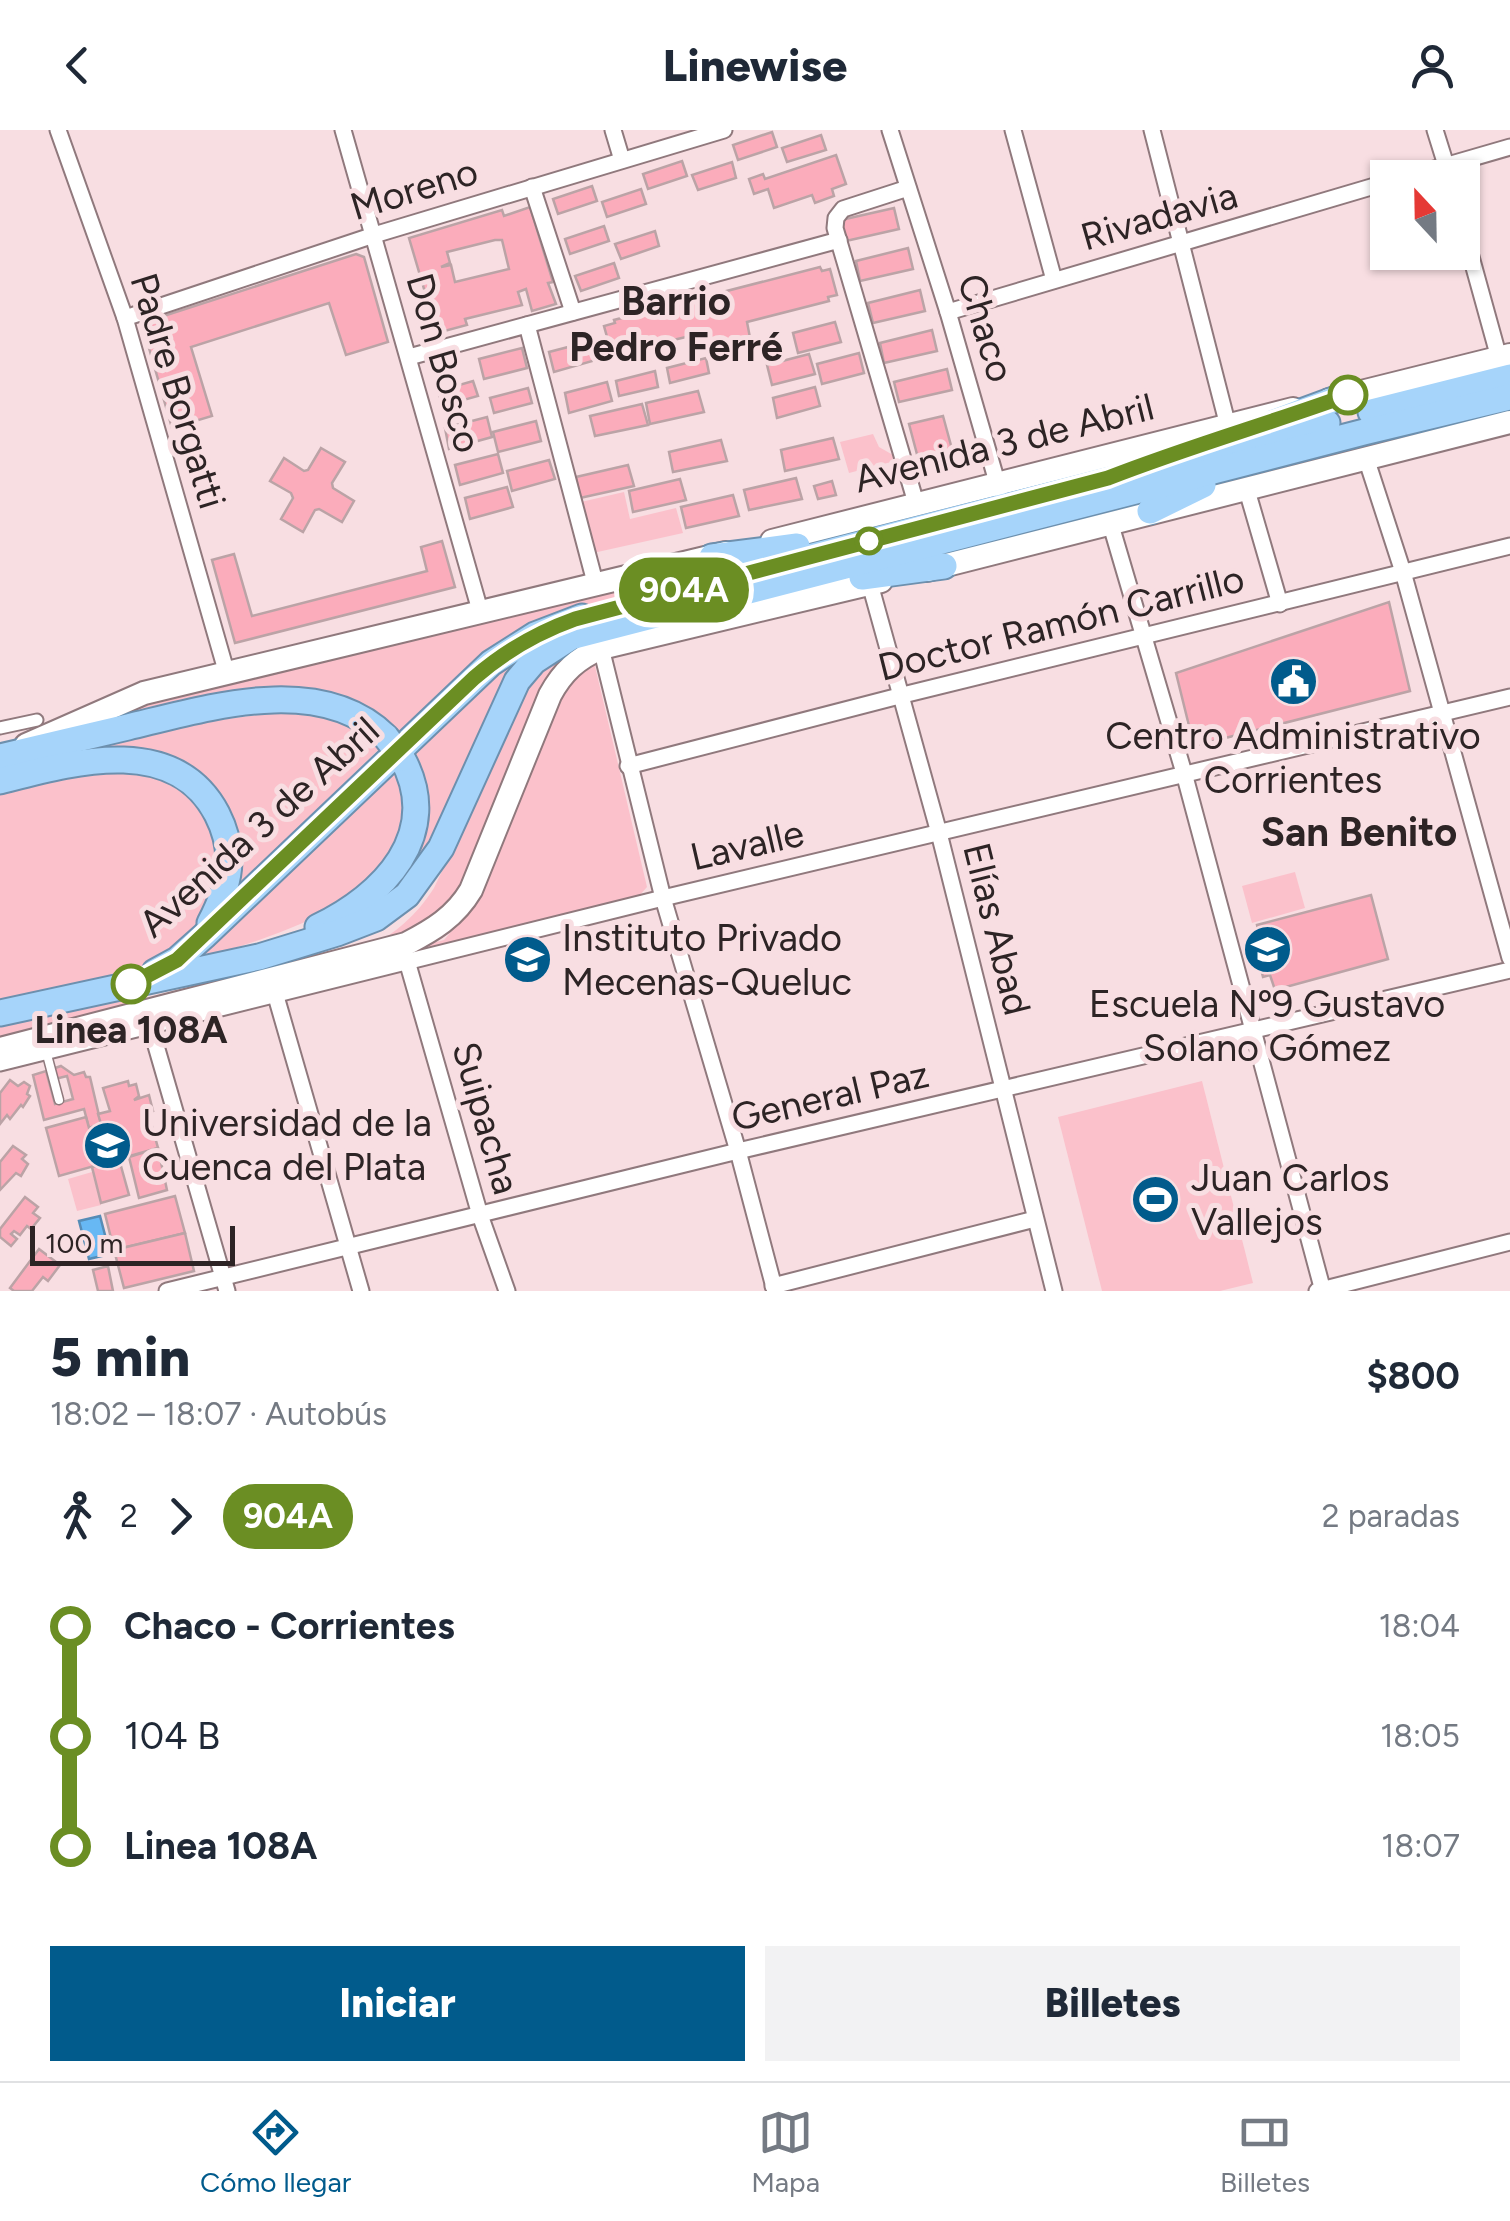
<!DOCTYPE html>
<html lang="es">
<head>
<meta charset="utf-8">
<style>
	:root { --surface:#fff; --page:#f2f2f3; --text:#1f2937; --muted:#747a83; --line:#e0e1e3; --accent:#015b8c }
	body { margin:0; font-family:Figtree,sans-serif; background:var(--page); color:var(--text); height:100vh; display:flex; flex-direction:column; font-size:38px; white-space:nowrap }
	* { box-sizing:border-box; margin:0 }
	p { font-size:32px; color:var(--muted) }
	.icon { flex:none; width:55px; height:55px; fill:none; stroke:currentColor; stroke-width:2; stroke-linecap:round; stroke-linejoin:round }
	.map { position:relative; height:1161px; overflow:hidden }
	.sheet { display:flex; flex-direction:column; background:var(--surface); flex:1 }
	.sheet>* { flex:none }
	.badge { padding:0 20px; border-radius:32px; font-size:35px; line-height:65px }
	.needle { width:65px; rotate:338deg }
	.fabs { position:absolute; left:1370px; top:30px; display:grid; gap:20px }
	.fabs a { display:grid; place-items:center; width:110px; height:110px; border-radius:0px; background:var(--surface); box-shadow:0 2px 8px #0004; font-size:50px }
	.scale { position:absolute; left:30px; bottom:25px; width:205px; box-sizing:border-box; padding-left:10px; border:5px solid #2d2425; border-top:0; font-size:28px; line-height:35px; white-space:nowrap; color:#2d2425; -webkit-text-stroke:8px #f8dee2; paint-order:stroke }
	.map>.badge { position:absolute; translate:-50% -50%; box-shadow:0 0 0 5px #fff }
	.legs { display:flex; align-items:center; gap:15px; height:110px; padding:0 50px; font-size:32px }
	.legs p { margin-inline-start:auto }
	.overview { display:flex; align-items:center; justify-content:space-between; height:170px; padding:0 50px }
	h1 { font-size:55px; font-weight:800; line-height:75px }
	.action { display:flex; gap:20px; margin-top:auto; padding:20px 50px }
	.action a { flex:1; height:115px; border-radius:0px; background:var(--accent); color:#fff; font-size:40px; font-weight:800; line-height:115px; text-align:center }
	.action a+a { background:var(--page); color:var(--text) }
	ul { padding:0 50px; list-style:none }
	li { display:flex; align-items:center; gap:35px; height:110px; font-size:38px }
	li i { display:grid; place-items:center; width:15px; height:100%; margin:0 12px; background:currentColor }
	li i::after { content:''; width:25px; height:25px; margin:-12px; border:8px solid; border-radius:50%; background:var(--surface) }
	li p { margin-inline-start:auto }
	li:first-child i { background:linear-gradient(#0000 50%,currentColor 0) }
	li:last-child i { background:linear-gradient(currentColor 50%,#0000 0) }
	header { display:flex; justify-content:space-between; align-items:center; height:130px; padding:0 50px; background:var(--surface); font-size:45px; font-weight:800 }
	.tabs { display:flex; justify-content:space-around; align-items:center; height:140px; border-top:2px solid var(--line); background:var(--surface); font-size:28px; color:var(--muted) }
	.tabs a { display:grid; justify-items:center; gap:5px }
	.tabs .selected { color:var(--accent) }
	.map>svg:first-child { display:block }
	.green { fill:#fbc1cb }
	.water { fill:#67b8f4; stroke:#568cb6; stroke-width:2.5 }
	.building { fill:#fbacbb; stroke:#bba3a6; stroke-width:2.5; fill-rule:evenodd }
	.lines { fill:none; stroke-linecap:round; stroke-linejoin:round }
	.service-casing { stroke:#90797d; stroke-width:11 }
	.pedestrian-casing { stroke:#90797d; stroke-width:15 }
	.minor-casing { stroke:#90797d; stroke-width:19 }
	.secondary-casing { stroke:#90797d; stroke-width:26 }
	.trunk-casing { stroke:#6d90ae; stroke-width:29 }
	.service { stroke:#fff; stroke-width:8 }
	.pedestrian { stroke:#fff; stroke-width:11 }
	.minor { stroke:#fff; stroke-width:15 }
	.secondary { stroke:#fff; stroke-width:22 }
	.trunk { stroke:#a6d4fa; stroke-width:25 }
	.trunk-bridge-casing { stroke:#6d90ae; stroke-width:29; stroke-linecap:butt }
	.trunk-bridge { stroke:#a6d4fa; stroke-width:25 }
	.line-1-casing { stroke:#fff; stroke-width:22 }
	.line-1 { stroke:#6b8e23; stroke-width:15 }
	.stop-1-dot { fill:#fff; stroke:#6b8e23; stroke-width:5 }
	.labels { text-anchor:middle; stroke-width:10; stroke-linejoin:round; paint-order:stroke }
	.street-label { font-size:38px; fill:#2d2425; stroke:#f8dee2 }
	.poi-label { font-size:38px; fill:#2d2425; stroke:#f8dee2; text-anchor:start }
	.stop-label { font-size:38px; font-weight:bold; fill:#2d2425; stroke:#f8dee2 }
	.neighbourhood-label { font-size:40px; font-weight:bold; fill:#2d2425; stroke:#f8dee2 }
</style>
</head>
<body>
<header><svg class="icon" aria-label="back" viewBox="0 0 24 24"><path d="M15 5l-7 7 7 7"/></svg>Linewise<svg class="icon" aria-label="person" viewBox="0 0 24 24"><circle cx="12" cy="8" r="4"/><path d="M4 21q1-7 8-7t8 7"/></svg></header>
<div class="map">
<svg width="1510" height="1161" viewBox="0 0 1510 1161">
	<rect width="100%" height="100%" fill="#f8dee2"/>
	<g class="green">
		<path d="M873,304L879,317L893,325L895,331L849,343L840,312Z"/>
		<path d="M624,362L630,389L676,378L683,403L593,423L581,372Z"/>
		<path d="M813,418L566,488L401,614L337,567L75,602L124,577L747,428Z"/>
		<path d="M549,504L501,570L418,731L394,765L353,785L400,742L407,620L487,542Z"/>
		<path d="M589,510L570,530L476,736L447,785L366,819C397,802 415,787 434,758L521,573L515,571L541,535Z"/>
		<path d="M594,532L647,757L639,766L0,928V922L444,810L459,792L555,564Z"/>
		<path d="M282,583C324,587 348,589 380,618L234,760L188,640L3,641C96,616 186,590 282,583Z"/>
		<path d="M130,636L169,651L193,668L213,699L221,732L202,791L182,813L153,834L127,841L136,876L0,910V656Z"/>
		<path d="M396,637C443,764 275,806 188,832Z"/>
		<path d="M1295,742L1305,778L1252,793L1242,756Z"/>
		<path d="M1202,951L1253,1153L1220,1161H1102L1058,987Z"/>
		<path d="M92,1042L101,1075L77,1081L68,1049Z"/>
	</g>
	<path class="water" d="M100,1086L110,1124L89,1129L79,1091Z"/>
	<g class="building">
		<path d="M772,2L777,17L738,30L733,15Z"/>
		<path d="M821,5L826,20L787,32L782,18Z"/>
		<path d="M836,25L846,54L832,59L834,66L815,73L812,65L774,78L768,59L754,64L749,49L763,44L765,49Z"/>
		<path d="M682,31L687,46L648,59L643,44Z"/>
		<path d="M732,32L736,48L698,60L692,45Z"/>
		<path d="M592,56L597,71L558,84L553,69Z"/>
		<path d="M641,59L646,74L607,87L602,72Z"/>
		<path d="M530,77L553,152L548,153L556,174L532,181L526,159L518,162L522,175L465,189L467,195L437,203L409,108L502,80L504,86ZM495,110H502L509,139L455,152L451,135L441,137L450,133L447,122Z"/>
		<path d="M894,78L899,99L846,111L841,90Z"/>
		<path d="M604,96L609,111L570,124L565,109Z"/>
		<path d="M655,101L659,116L621,129L615,114Z"/>
		<path d="M908,118L913,139L860,151L856,131Z"/>
		<path d="M356,124L364,127L388,212L346,225L329,173L191,217L212,286L172,298L143,197L148,191Z"/>
		<path d="M614,133L619,148L581,161L575,146Z"/>
		<path d="M820,137L822,141L830,139L837,165L828,167L829,171L747,192L751,213L709,224L703,203L622,222L620,219L611,221L604,196L615,193L614,190Z"/>
		<path d="M920,160L925,181L873,193L868,173Z"/>
		<path d="M835,192L841,212L798,223L793,203Z"/>
		<path d="M932,200L937,221L884,233L880,213Z"/>
		<path d="M591,211L596,230L554,242L549,222Z"/>
		<path d="M522,218L527,238L484,249L479,229Z"/>
		<path d="M859,223L864,243L822,254L817,234Z"/>
		<path d="M809,224L815,244L772,255L767,235Z"/>
		<path d="M706,228L709,243L670,253L667,238Z"/>
		<path d="M947,239L952,260L899,272L894,252Z"/>
		<path d="M655,241L658,257L619,266L616,251Z"/>
		<path d="M473,251L478,266L442,276L438,261Z"/>
		<path d="M607,252L612,271L569,283L565,263Z"/>
		<path d="M815,257L820,276L777,288L773,268Z"/>
		<path d="M528,258L532,273L494,283L490,268Z"/>
		<path d="M698,261L704,282L650,294L646,273Z"/>
		<path d="M642,274L648,295L595,306L590,286Z"/>
		<path d="M943,286L952,319L918,328L909,294Z"/>
		<path d="M487,287L492,307L449,319L445,298Z"/>
		<path d="M536,291L541,311L498,322L493,302Z"/>
		<path d="M833,308L839,329L785,341L781,320Z"/>
		<path d="M721,310L727,331L673,342L669,322Z"/>
		<path d="M321,318L345,332L332,353L333,358L354,371L342,392L319,379L315,380L303,402L281,389L293,368L291,363L270,351L284,328L304,341L308,340Z"/>
		<path d="M498,324L503,343L460,355L455,335Z"/>
		<path d="M549,330L555,349L512,361L507,341Z"/>
		<path d="M628,335L634,356L580,368L576,347Z"/>
		<path d="M796,348L802,369L749,380L744,360Z"/>
		<path d="M680,349L686,370L633,382L629,361Z"/>
		<path d="M832,351L836,365L818,369L814,356Z"/>
		<path d="M507,357L513,377L470,389L465,368Z"/>
		<path d="M733,365L739,386L686,398L681,377Z"/>
		<path d="M442,411L455,457L235,513L212,430L234,424L252,486L427,441L421,417Z"/>
		<path d="M1389,472L1410,561L1194,616L1176,543Z"/>
		<path d="M1371,765L1388,829L1275,860L1270,845L1263,847L1254,811L1260,809L1257,795Z"/>
		<path d="M61,936L74,945L84,942L86,947H90L101,994L89,998L84,979L44,990L33,945L46,941L55,974L73,969L67,946L55,949L52,939Z"/>
		<path d="M10,950L18,956L24,952L30,956L27,964L30,966L23,977L21,975L10,989L7,985L0,994V963Z"/>
		<path d="M128,951L129,956L136,954L139,966L134,970L149,965L153,981L148,982L158,1018L59,1046L46,998L86,987L89,998L101,994L98,984L110,981L103,958Z"/>
		<path d="M13,1016L26,1025L22,1029L28,1034L21,1046L16,1043L0,1060V1032Z"/>
		<path d="M158,1018L167,1060L139,1068L129,1027Z"/>
		<path d="M119,1029L129,1065L101,1073L92,1037Z"/>
		<path d="M175,1066L185,1103L114,1120L105,1084Z"/>
		<path d="M25,1067L38,1077L33,1083L40,1088L31,1099L27,1096L20,1105L14,1101L11,1104L17,1109L11,1116L0,1107V1099Z"/>
		<path d="M185,1103L194,1141L124,1158L114,1120Z"/>
		<path d="M39,1119L60,1135L48,1151L43,1147L32,1161H14L10,1158Z"/>
		<path d="M108,1136L113,1161H98L93,1140Z"/>
	</g>
	<g class="lines">
		<defs>
			<path id="service" d="M46,921L59,970"/>
			<path id="pedestrian" d="M0,598L37,590"/>
			<g id="minor">
				<path d="M58,0L125,188L227,544"/>
				<path d="M343,0L481,484"/>
				<path d="M613,0L622,30"/>
				<path d="M890,0L948,182L999,359"/>
				<path d="M1013,0L1054,150"/>
				<path d="M1152,0L1228,296"/>
				<path d="M1435,0L1450,48"/>
				<path d="M1403,48L1510,17"/>
				<path d="M532,57L573,182"/>
				<path d="M908,58L843,79L836,88L835,98L916,373"/>
				<path d="M1462,94L1501,235"/>
				<path d="M948,182L1388,52"/>
				<path d="M125,188L374,105L724,0"/>
				<path d="M527,195L596,456"/>
				<path d="M409,227L839,110"/>
				<path d="M1366,328L1403,442L1510,828"/>
				<path d="M1246,357L1280,474"/>
				<path d="M1110,392L1184,643L1323,1161"/>
				<path d="M870,454L939,703L1054,1161"/>
				<path d="M601,518L663,768L738,1021L775,1161"/>
				<path d="M628,636L903,565L1510,416"/>
				<path d="M407,831L480,1085L507,1161"/>
				<path d="M275,863L361,1161"/>
				<path d="M150,895L227,1161"/>
				<path d="M0,933L663,768L1510,567"/>
				<path d="M773,1156L1035,1089"/>
				<path d="M167,1161L738,1021L1510,840"/>
				<path d="M1317,1161L1510,1112"/>
			</g>
			<g id="secondary">
				<path d="M1329,270L1510,225"/>
				<path d="M772,411L1293,279"/>
				<path d="M927,440L1510,292"/>
				<path d="M26,615L144,563L726,423"/>
				<path d="M0,919L406,814C433,800 455,787 471,760L550,565C563,541 577,529 601,518L881,451"/>
			</g>
			<g id="trunk">
				<path d="M1371,282L1510,247"/>
				<path d="M1274,292L1347,265"/>
				<path d="M1150,381L1203,355"/>
				<path d="M712,427L797,416"/>
				<path d="M766,438L1327,293"/>
				<path d="M862,447L944,436"/>
				<path d="M0,627C43,617 85,607 128,597C207,578 320,542 386,607"/>
				<path d="M0,651C70,633 174,602 217,684C237,723 230,755 210,793"/>
				<path d="M318,797C383,766 444,704 402,628"/>
				<path d="M155,842L177,830L204,806L491,533L535,505L582,487"/>
				<path d="M0,883L259,827L337,803L376,788L407,765L441,718L517,551L534,531L571,507L1364,302L1510,267"/>
			</g>
		</defs>
		<use href="#service" class="service-casing"/>
		<use href="#pedestrian" class="pedestrian-casing"/>
		<use href="#minor" class="minor-casing"/>
		<use href="#secondary" class="secondary-casing"/>
		<use href="#trunk" class="trunk-casing"/>
		<use href="#service" class="service"/>
		<use href="#pedestrian" class="pedestrian"/>
		<use href="#minor" class="minor"/>
		<use href="#secondary" class="secondary"/>
		<use href="#trunk" class="trunk"/>
		<defs>
			<path id="trunk-bridge" d="M386,607L402,628"/>
		</defs>
		<use href="#trunk-bridge" class="trunk-bridge-casing"/>
		<use href="#trunk-bridge" class="trunk-bridge"/>
	</g>
	<g class="lines">
		<defs>
			<path id="line-1" d="M131,854L177,830L474,548C505,521 536,503 575,489L1108,348C1187,317 1268,294 1348,265"/>
		</defs>
		<use href="#line-1" class="line-1-casing"/>
		<use href="#line-1" class="line-1"/>
	</g>
	<defs>
		<symbol id="civic-disc" viewBox="-11 -11 22 22"><circle r="9.5" fill="#015b8c" stroke="#f8dee2"/><path d="M-.6-6.5H3V-4.5H.6V-3L4-1V1h2V6H-6V1h2V-1L-.6-3ZM-1.2 2.5V6h2.4V2.5Z" fill="#fff"/></symbol>
		<symbol id="school-disc" viewBox="-11 -11 22 22"><circle r="9.5" fill="#015b8c" stroke="#f8dee2"/><path d="M0-5L7-2L0 1L-7-2ZM-4 1L0 2.5L4 1V4Q0 6-4 4Z" fill="#fff"/></symbol>
		<symbol id="university-disc" viewBox="-11 -11 22 22"><circle r="9.5" fill="#015b8c" stroke="#f8dee2"/><path d="M0-5L7-2L0 1L-7-2ZM-4 1L0 2.5L4 1V4Q0 6-4 4Z" fill="#fff"/></symbol>
		<symbol id="stadium-disc" viewBox="-11 -11 22 22"><circle r="9.5" fill="#015b8c" stroke="#f8dee2"/><path d="M0-5a6.5 5 0 1 0 0 10a6.5 5 0 1 0 0-10ZM-3.5-1.8h7v3.6h-7Z" fill="#fff"/></symbol>
	</defs>
	<g fill-rule="evenodd">
		<use href="#civic-disc" x="1266" y="524" width="55" height="55"/>
		<use href="#school-disc" x="1240" y="792" width="55" height="55"/>
		<use href="#school-disc" x="500" y="802" width="55" height="55"/>
		<use href="#university-disc" x="80" y="988" width="55" height="55"/>
		<use href="#stadium-disc" x="1128" y="1042" width="55" height="55"/>
	</g>
	<g class="stop-1-dot">
		<circle cx="1348" cy="265" r="18"/>
		<circle cx="869" cy="411" r="12"/>
		<circle cx="131" cy="854" r="18"/>
	</g>
	<g class="labels">
		<g class="street-label">
			<text transform="translate(414 59) rotate(-17)" y="13">Moreno</text>
			<text transform="translate(1159 86) rotate(-16)" y="13">Rivadavia</text>
			<text transform="translate(986 198) rotate(73)" y="13">Chaco</text>
			<text transform="translate(444 233) rotate(74)" y="13">Don Bosco</text>
			<text transform="translate(178 261) rotate(73)" y="13">Padre Borgatti</text>
			<text transform="translate(1004 313) rotate(-14)" y="13">Avenida 3 de Abril</text>
			<text transform="translate(1061 493) rotate(-14)" y="13">Doctor Ramón Carrillo</text>
			<text transform="translate(259 697) rotate(-42)" y="13">Avenida 3 de Abril</text>
			<text transform="translate(747 715) rotate(-13)" y="13">Lavalle</text>
			<text transform="translate(997 799) rotate(76)" y="13">Elías Abad</text>
			<text transform="translate(830 966) rotate(-13)" y="13">General Paz</text>
			<text transform="translate(486 988) rotate(74)" y="13">Suipacha</text>
		</g>
		<g class="poi-label">
			<text x="1293" y="619" text-anchor="middle">Centro Administrativo<tspan x="1293" dy="44">Corrientes</tspan></text>
			<text x="562" y="821">Instituto Privado<tspan x="562" dy="44">Mecenas-Queluc</tspan></text>
			<text x="1267" y="887" text-anchor="middle">Escuela Nº9 Gustavo<tspan x="1267" dy="44">Solano Gómez</tspan></text>
			<text x="142" y="1006">Universidad de la<tspan x="142" dy="44">Cuenca del Plata</tspan></text>
			<text x="1191" y="1061">Juan Carlos<tspan x="1191" dy="44">Vallejos</tspan></text>
		</g>
		<g class="stop-label">
			<text x="131" y="913">Linea 108A</text>
		</g>
		<g class="neighbourhood-label">
			<text x="676" y="185">Barrio<tspan x="676" dy="46">Pedro Ferré</tspan></text>
			<text x="1359" y="716">San Benito</text>
		</g>
	</g>
</svg>
<div class="fabs">
<a><svg class="needle" viewBox="-14 -14 28 28"><path d="M0-13l5 13h-10z" fill="#e53935"/><path d="M0 13l5-13h-10z" fill="#747a83"/></svg></a>
</div>
<div class="scale">100 m</div>
<b class="badge" style="left:684px;top:460px;background:#6b8e23;color:#fff">904A</b>
</div>
<section class="sheet">
<div class="overview"><div><h1>5 min</h1><p>18:02 – 18:07 · Autobús</p></div><b>$800</b></div>
<div class="legs"><svg class="icon" aria-label="walk" viewBox="0 0 24 24"><circle cx="13" cy="4" r="2"/><path d="M13 8l-2 6 4 7M11 14l-3 7M7 12l3-4h3l4 4"/></svg>2<svg class="icon" aria-label="forward" viewBox="0 0 24 24"><path d="M9 5l7 7-7 7"/></svg><b class="badge" style="background:#6b8e23;color:#fff">904A</b><p>2 paradas</p></div>
<ul>
<li><i style="color:#6b8e23"></i><b>Chaco - Corrientes</b><p>18:04</p></li>
<li><i style="color:#6b8e23"></i><span>104 B</span><p>18:05</p></li>
<li><i style="color:#6b8e23"></i><b>Linea 108A</b><p>18:07</p></li>
</ul>
<div class="action"><a>Iniciar</a><a>Billetes</a></div>
</section>
<nav class="tabs">
<a class="selected"><svg class="icon" aria-label="directions" viewBox="0 0 24 24"><path d="M12 3l9 9-9 9-9-9zM9 14v-3h6M13 9l2 2-2 2"/></svg>Cómo llegar</a>
<a><svg class="icon" aria-label="map" viewBox="0 0 24 24"><path d="M3 6l6-2 6 2 6-2v14l-6 2-6-2-6 2zM9 4v14M15 6v14"/></svg>Mapa</a>
<a><svg class="icon" aria-label="tickets" viewBox="0 0 24 24"><path d="M3 7h18v10H3zM15 7v10"/></svg>Billetes</a>
</nav>
</body>
</html>
